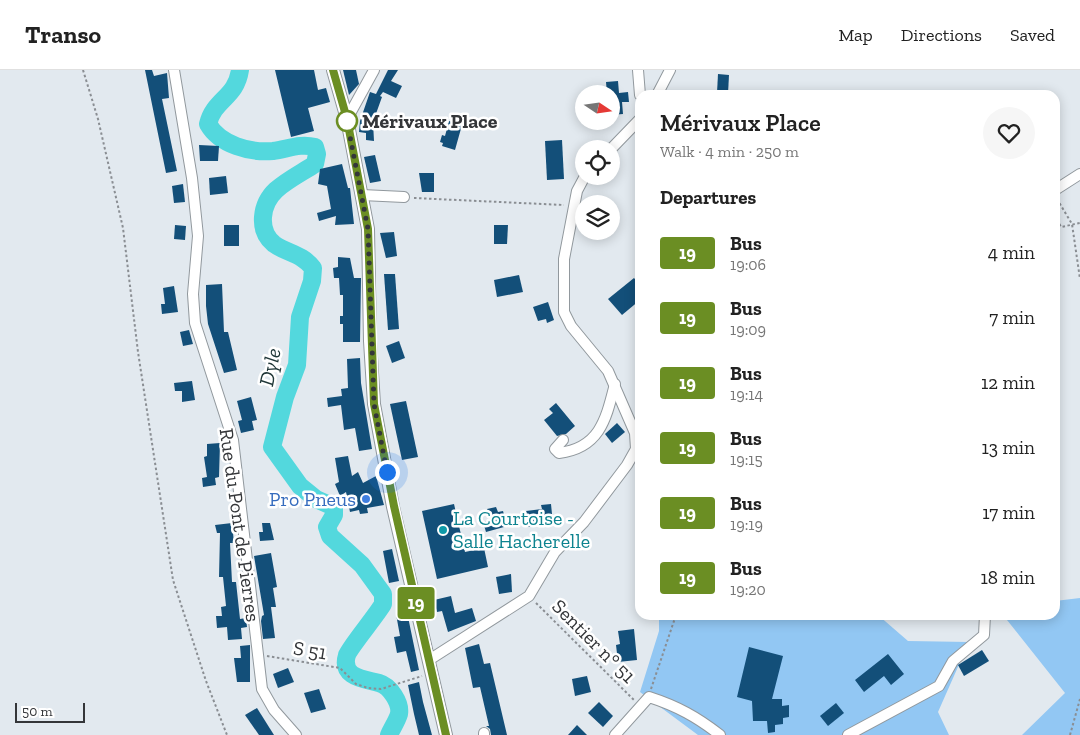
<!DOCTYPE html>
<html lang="en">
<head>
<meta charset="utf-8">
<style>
	:root { --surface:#fff; --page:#f6f6f6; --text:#222; --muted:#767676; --line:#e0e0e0 }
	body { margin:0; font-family:"Zilla Slab",serif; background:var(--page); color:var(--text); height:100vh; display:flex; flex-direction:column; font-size:19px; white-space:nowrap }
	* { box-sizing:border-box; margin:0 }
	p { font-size:16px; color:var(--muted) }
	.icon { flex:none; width:28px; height:28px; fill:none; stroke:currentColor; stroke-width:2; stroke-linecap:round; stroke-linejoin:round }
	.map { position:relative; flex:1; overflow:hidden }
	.sheet { position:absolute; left:635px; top:20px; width:425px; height:530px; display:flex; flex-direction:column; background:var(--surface); border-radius:15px; box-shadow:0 2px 12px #0003 }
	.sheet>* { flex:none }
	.badge { padding:0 10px; border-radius:4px; font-size:18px; line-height:32px }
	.needle { width:32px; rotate:103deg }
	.fabs { position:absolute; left:575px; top:15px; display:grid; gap:10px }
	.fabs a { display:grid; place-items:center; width:45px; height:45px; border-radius:50%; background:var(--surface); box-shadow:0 2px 12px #0003; font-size:25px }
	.scale { position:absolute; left:15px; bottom:12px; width:70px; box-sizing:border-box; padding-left:5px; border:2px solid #343639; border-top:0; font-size:14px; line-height:18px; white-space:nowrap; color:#343639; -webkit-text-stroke:4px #fff; paint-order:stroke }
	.you { position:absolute; width:25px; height:25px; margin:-12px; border:4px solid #fff; border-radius:50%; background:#1a73e8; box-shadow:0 0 0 8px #1a73e833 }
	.map>.badge { position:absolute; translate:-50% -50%; box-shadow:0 0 0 2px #fff }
	h2 { padding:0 25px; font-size:19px; line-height:45px }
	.round { display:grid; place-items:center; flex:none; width:52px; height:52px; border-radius:26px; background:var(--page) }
	.summary { display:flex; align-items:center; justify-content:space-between; height:85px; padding:0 25px }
	h1 { font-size:24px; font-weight:600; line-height:38px }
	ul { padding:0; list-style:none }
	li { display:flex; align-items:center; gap:15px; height:65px; padding:0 25px }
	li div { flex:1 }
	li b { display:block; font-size:19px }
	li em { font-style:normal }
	li .badge { min-width:55px; font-weight:700; text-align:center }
	header { display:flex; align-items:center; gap:30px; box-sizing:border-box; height:70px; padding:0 25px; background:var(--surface); border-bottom:1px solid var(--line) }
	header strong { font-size:24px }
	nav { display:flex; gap:28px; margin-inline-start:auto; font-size:18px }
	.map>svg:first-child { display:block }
	.green { fill:#92c7f3 }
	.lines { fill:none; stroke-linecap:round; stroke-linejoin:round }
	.river { stroke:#53d8dd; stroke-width:18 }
	.building { fill:#134f79 }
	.minor-casing { stroke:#91989d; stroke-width:12 }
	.major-casing { stroke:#91989d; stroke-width:14 }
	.path { stroke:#8a8e93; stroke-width:2; stroke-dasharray:2.5 2.5; stroke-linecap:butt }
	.minor { stroke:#fff; stroke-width:10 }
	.major { stroke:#fff; stroke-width:12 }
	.line-casing { stroke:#fff; stroke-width:11 }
	.line { stroke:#6b8e23; stroke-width:8 }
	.walk { stroke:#343639; stroke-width:5; stroke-dasharray:0 9 }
	.stop-dot { fill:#fff; stroke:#6b8e23; stroke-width:2.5 }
	.shop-dot { fill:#3f7fe0; stroke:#fff; stroke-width:2 }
	.culture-dot { fill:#0f9aa8; stroke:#fff; stroke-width:2 }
	.labels { text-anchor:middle; stroke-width:5; stroke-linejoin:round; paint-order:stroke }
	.stop-label { font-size:20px; font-weight:bold; fill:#343639; stroke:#fff; text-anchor:start }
	.shop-label { font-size:20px; fill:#366cbe; stroke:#fff; text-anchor:end }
	.culture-label { font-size:20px; fill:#0d838f; stroke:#fff; text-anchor:start }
	.street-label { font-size:20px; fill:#343639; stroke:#fff }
	.water-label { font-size:21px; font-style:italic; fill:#203738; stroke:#fff }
</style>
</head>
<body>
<header>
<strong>Transo</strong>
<nav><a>Map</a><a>Directions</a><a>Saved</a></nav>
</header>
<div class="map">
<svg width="1080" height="665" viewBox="0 0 1080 665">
	<rect width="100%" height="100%" fill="#e2e9ef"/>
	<g class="green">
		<path d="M1080,528V665H1022L1065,623L1003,545H1055V531Z"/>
		<path d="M659,545H878L908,571L969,572L938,642L949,665H698L640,622L659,561Z"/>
	</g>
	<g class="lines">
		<path class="river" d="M240,0C236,28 214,29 208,54C220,75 250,83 273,81C288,79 300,73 315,77L317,84L315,94C303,102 287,110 276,120C261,134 257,160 274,174C288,184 301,183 313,198L312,211L300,247L297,295L285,327L272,377L300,416L316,429L334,437V445L327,457L330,466L362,495L383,524V534C376,546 350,577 347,585C340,608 365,609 379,613C390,616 401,633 399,644C397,651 392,658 389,665"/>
	</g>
	<g class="building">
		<path d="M145,0H152L154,6L167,3L169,28L162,29L177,101L166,103Z"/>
		<path d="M275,0H314L318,20L326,18L330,32L308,38L314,61L291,67Z"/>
		<path d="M343,0H356L359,14L349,25Z"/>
		<path d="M388,0H398L391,11L402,16L396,28L383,22L380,26L382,27L373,52L374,71L366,70V63L359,62L360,51L370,22L376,24Z"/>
		<path d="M718,4L729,5L728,24L717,23Z"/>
		<path d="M618,11L619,23L628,22L629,32H622L623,44L611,45V24H607L606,12Z"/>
		<path d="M449,51L462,55L455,80L442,76L443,73L440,72L442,65L445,66Z"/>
		<path d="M562,70L564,109L547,110L545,71Z"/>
		<path d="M199,75L219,76L218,91H200Z"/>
		<path d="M375,85L381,111L370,113L364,87Z"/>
		<path d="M342,94L348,118H350L354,154L335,155L336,146L319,151L317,143L331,139L327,116L318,114L320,99Z"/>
		<path d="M419,103H434V122H422Z"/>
		<path d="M226,106L228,123L210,125L209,108Z"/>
		<path d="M183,114L185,132L174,133L172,116Z"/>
		<path d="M175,155L186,156L185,170L174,169Z"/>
		<rect x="224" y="155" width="15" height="21"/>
		<path d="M494,155H508L507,174H494Z"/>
		<path d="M394,162L397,186L386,188L380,163Z"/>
		<path d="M338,187L350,188L354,208H361L360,272H343V254H340V246H343V225H340L339,208H334L333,198L338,197Z"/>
		<path d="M384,204H395L399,259L388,260Z"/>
		<path d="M519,205L523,222L497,227L494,210Z"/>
		<path d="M634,208L640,215V230L622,245L608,229Z"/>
		<path d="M222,214L224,262H228L237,300L224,303L208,254L206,236V215Z"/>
		<path d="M174,216L178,242L162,244L161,234H165L163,218Z"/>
		<path d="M548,232L554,250L547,253L546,249L538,251L533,237Z"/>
		<path d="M189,260L193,274L183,276L180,262Z"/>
		<path d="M399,271L405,288L392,293L386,276Z"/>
		<path d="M360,288L361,313L372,379L359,381L355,358L344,360L341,335L328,337L327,328L342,326L341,319L348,318L347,289Z"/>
		<path d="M192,311L195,330L182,332V321H175L174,313Z"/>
		<path d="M251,327L257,350L252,351L254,360L241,363L238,351L242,350L237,331Z"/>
		<path d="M406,331L418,387L402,390L390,334Z"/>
		<path d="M556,333L575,356L566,364L557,366L544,350L553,343L549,339Z"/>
		<path d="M617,353L625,362L612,373L605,364Z"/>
		<path d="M220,373L219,407L215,408L216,415L203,417L202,408L207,407L204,387L207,386V374Z"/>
		<path d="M348,386L352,406L358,402L363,413L376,406L384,435L367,438L368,443L360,444L359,440L350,442L346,422L340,426L335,414L339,412L335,388Z"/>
		<path d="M454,434L465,482L484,478L488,497L437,509L422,441Z"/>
		<path d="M551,434L553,454L528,457L526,441L542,439L541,435Z"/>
		<path d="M496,437L498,442L503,441L505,448L502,450L504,457L486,462L483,452L491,450L487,439Z"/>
		<path d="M232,453L234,473H230L232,512H236L240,549L246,548L247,557L241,558L242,569L228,570L227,557L217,558L216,546H222L221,537L226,536L223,507H219L220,463H217L215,455Z"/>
		<path d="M262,453H270L274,470L260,471L259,462H263Z"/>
		<path d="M392,479L399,511L389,513L383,481Z"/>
		<path d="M271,483L277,517L273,518L276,537H271L275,568L263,569L261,551L262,546L264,545L254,486Z"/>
		<path d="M511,504L512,522L499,524L496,507Z"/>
		<path d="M451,526L455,543L472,538L476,551L448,562L442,541L437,542L434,530Z"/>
		<path d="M407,542L419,600L411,602L406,581L397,583L394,567L400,566L396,544Z"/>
		<path d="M634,559L637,590L618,592L616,575L620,574L618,561Z"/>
		<path d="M479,574L484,594L490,593L507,665H491L490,659L486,656H489L480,617L473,618L465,578Z"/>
		<path d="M250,575V612H237L234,588H241L240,576Z"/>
		<path d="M749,577L783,586L772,629H782V636L789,635V647L783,648V654L775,655V662L768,663L767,651H753L752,631L737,627Z"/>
		<path d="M982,580L989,591L964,606L958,595Z"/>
		<path d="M888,584L904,604L891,615L884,606L864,622L855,610Z"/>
		<path d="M288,598L294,612L278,618L273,604Z"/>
		<path d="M587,606L591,622L575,626L572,609Z"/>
		<path d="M419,612L423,632L432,665H419L414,644L408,615Z"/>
		<path d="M319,619L326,639L311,643L304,623Z"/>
		<path d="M599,632L613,646L603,657L588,643Z"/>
		<path d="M836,633L844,643L828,656L820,646Z"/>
		<path d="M257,638L274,665H259L245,645Z"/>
		<path d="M577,655L587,665H568Z"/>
	</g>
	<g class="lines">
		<defs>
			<g id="minor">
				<path d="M174,0L192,108L198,166L193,224L195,253L233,370L262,619L274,640L296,665"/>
				<path d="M638,0L640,25"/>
				<path d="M657,25L670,0"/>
				<path d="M347,49L374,0"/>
				<path d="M611,79L640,49"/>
				<path d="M1055,120L1080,104"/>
				<path d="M362,125L404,127"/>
				<path d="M563,370L555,379L559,383C600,378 606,349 615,314"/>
				<path d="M429,590L529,526L555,482L584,452L627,395L636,379L635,363L608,301L571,256L564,242V189L577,121L585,106"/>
				<path d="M484,665V663"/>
				<path d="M615,665L649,627C677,636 697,647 720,665"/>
				<path d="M848,665L939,616L953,591L984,565L985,545"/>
			</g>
			<path id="major" d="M333,0L347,49L368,159L370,271L374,334L393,437L446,665"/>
		</defs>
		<use href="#minor" class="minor-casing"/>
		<use href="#major" class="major-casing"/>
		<g class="path">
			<path d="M83,0L98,49L123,158L138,282L173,510L206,611L227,665"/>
			<path d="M414,128L564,135"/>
			<path d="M1057,129L1072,154L1080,209"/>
			<path d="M1055,145L1061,157L1080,153"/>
			<path d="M536,533L634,630"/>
			<path d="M267,586L340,598L356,614L368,618L381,619L422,606"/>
			<path d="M651,619L676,545"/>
			<path d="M1070,665L1080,629"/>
		</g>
		<use href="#minor" class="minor"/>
		<use href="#major" class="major"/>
	</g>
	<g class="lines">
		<defs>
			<path id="line" d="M333,0L347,49L368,159L374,334L394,436L446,665"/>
		</defs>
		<use href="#line" class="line-casing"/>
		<use href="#line" class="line"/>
		<path class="walk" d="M347,51L368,159L374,334L387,402"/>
	</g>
	<circle class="stop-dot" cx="347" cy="51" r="10"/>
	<circle class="shop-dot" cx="366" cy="429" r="5"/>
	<circle class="culture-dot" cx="443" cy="460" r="5"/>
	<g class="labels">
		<g class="stop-label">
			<text x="362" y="58">Mérivaux Place</text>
		</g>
		<g class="shop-label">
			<text x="356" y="436">Pro Pneus</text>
		</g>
		<g class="culture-label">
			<text x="453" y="455">La Courtoise -<tspan x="453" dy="23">Salle Hacherelle</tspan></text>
		</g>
		<g class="street-label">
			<text transform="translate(240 455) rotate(82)" y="7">Rue du Pont de Pierres</text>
			<text transform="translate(594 571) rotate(45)" y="7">Sentier n° 51</text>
			<text transform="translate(310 580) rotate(9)" y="7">S 51</text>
		</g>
		<g class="water-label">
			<text transform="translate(270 297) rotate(-78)" y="7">Dyle</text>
		</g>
	</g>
</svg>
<div class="fabs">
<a><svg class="needle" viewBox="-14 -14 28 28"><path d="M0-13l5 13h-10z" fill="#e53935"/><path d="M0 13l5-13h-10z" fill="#767676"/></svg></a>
<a><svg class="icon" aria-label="locate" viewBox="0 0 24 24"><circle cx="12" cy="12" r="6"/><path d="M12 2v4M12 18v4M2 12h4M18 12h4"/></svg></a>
<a><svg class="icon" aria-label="layers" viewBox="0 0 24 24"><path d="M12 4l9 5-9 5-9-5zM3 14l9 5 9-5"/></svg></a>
</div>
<div class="scale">50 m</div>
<div class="you" style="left:387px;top:402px"></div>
<b class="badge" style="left:416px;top:533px;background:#6b8e23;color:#fff">19</b>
<section class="sheet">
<div class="summary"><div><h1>Mérivaux Place</h1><p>Walk · 4 min · 250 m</p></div><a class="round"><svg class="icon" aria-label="heart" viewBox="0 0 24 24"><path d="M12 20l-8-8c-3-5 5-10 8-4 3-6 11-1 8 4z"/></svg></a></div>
<h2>Departures</h2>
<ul>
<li><span class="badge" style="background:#6b8e23;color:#fff">19</span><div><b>Bus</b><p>19:06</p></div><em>4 min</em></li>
<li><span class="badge" style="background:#6b8e23;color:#fff">19</span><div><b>Bus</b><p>19:09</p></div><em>7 min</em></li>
<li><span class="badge" style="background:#6b8e23;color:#fff">19</span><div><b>Bus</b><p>19:14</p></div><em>12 min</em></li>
<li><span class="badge" style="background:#6b8e23;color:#fff">19</span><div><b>Bus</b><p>19:15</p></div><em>13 min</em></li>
<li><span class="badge" style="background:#6b8e23;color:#fff">19</span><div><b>Bus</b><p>19:19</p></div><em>17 min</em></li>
<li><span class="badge" style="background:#6b8e23;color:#fff">19</span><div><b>Bus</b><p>19:20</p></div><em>18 min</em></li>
</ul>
</section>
</div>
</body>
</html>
